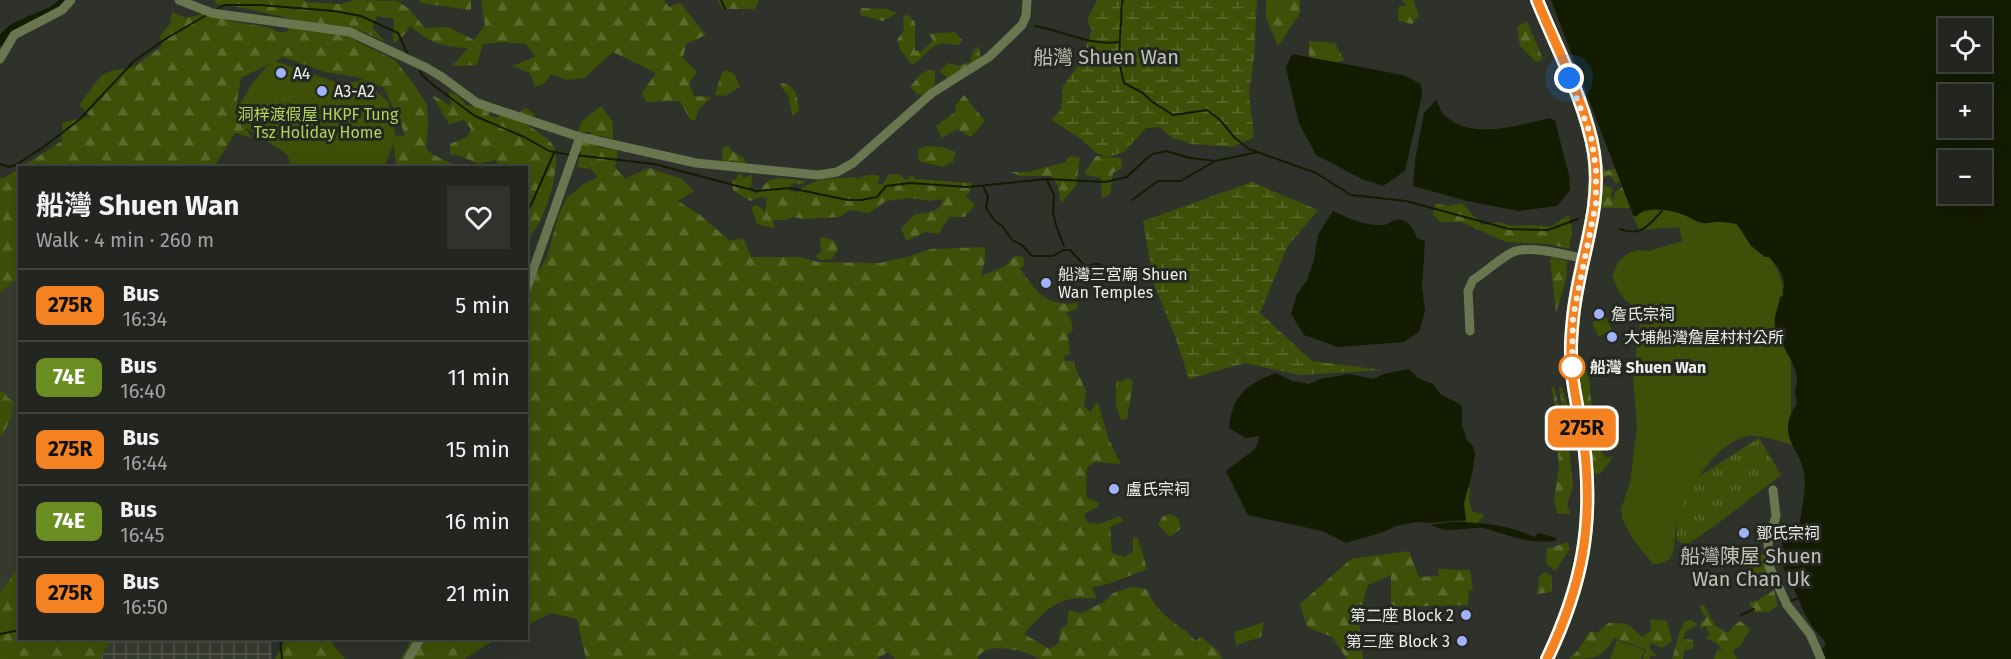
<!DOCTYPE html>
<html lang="en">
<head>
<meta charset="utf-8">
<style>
	:root { --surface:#232620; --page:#2f322d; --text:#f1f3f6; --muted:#a3a5a5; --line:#40433e }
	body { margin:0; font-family:"Fira Sans","Noto Sans TC",sans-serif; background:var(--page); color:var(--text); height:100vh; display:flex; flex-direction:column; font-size:22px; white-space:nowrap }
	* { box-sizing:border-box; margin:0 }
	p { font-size:20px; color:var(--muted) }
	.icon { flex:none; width:33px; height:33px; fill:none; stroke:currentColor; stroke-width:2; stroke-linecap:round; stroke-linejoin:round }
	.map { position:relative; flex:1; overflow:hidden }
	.sheet { position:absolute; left:18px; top:166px; width:510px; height:474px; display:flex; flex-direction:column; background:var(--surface); border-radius:0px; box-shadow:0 6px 24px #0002,0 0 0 2px var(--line) }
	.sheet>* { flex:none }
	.badge { padding:0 12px; border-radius:9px; font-size:21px; line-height:39px }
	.controls { position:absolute; left:1938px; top:18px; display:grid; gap:12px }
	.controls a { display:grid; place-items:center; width:54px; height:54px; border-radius:0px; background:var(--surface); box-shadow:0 6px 24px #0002,0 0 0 2px var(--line); font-size:30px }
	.you { position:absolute; width:30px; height:30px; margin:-15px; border:4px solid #fff; border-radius:50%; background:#1a73e8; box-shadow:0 0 0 9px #1a73e833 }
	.map>.badge { position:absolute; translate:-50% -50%; box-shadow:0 0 0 3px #fff }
	.round { display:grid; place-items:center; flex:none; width:63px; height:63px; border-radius:0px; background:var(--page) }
	.head { display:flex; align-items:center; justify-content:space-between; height:102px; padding:0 18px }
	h1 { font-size:28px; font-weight:700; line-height:45px }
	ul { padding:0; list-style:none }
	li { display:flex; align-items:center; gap:18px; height:72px; padding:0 18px; border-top:2px solid var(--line) }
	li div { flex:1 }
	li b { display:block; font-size:22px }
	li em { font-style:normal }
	li .badge { min-width:66px; font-weight:700; text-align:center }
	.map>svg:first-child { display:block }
	.built { fill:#373c2f }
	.industrial { fill:url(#industrial-grid) }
	.grass { fill:url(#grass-tufts) }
	.forest { fill:url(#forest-firs) }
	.wetland { fill:url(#wetland-marsh) }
	.park { fill:#3e5008 }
	.water { fill:#131b00; fill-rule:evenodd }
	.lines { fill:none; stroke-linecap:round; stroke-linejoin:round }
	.stream { stroke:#131b00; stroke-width:2 }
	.canal { stroke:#131b00; stroke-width:8 }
	.minor { stroke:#697650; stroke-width:9 }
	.secondary { stroke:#889c5f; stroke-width:14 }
	.line-casing { stroke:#fff; stroke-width:14 }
	.line { stroke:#f58220; stroke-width:9 }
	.walk { stroke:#edefea; stroke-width:6; stroke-dasharray:0 10.8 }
	.poi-dot { fill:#a1b2fd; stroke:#252820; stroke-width:2 }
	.stop-dot { fill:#fff; stroke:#f58220; stroke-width:3 }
	.labels { text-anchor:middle; stroke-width:6; stroke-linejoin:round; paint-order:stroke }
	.poi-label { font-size:16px; fill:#edefea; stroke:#252820; text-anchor:start }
	.park-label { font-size:16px; fill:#b0d556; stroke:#252820 }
	.stop-label { font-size:16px; font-weight:bold; fill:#edefea; stroke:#252820; text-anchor:start }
	.quarter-label { font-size:20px; fill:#bec2b7; stroke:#252820 }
</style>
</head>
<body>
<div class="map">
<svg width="2011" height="659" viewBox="0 0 2011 659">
	<defs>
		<pattern id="industrial-grid" width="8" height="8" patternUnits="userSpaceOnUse" patternTransform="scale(1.5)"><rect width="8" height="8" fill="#373c2f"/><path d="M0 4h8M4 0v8" fill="none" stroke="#54584d"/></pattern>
		<pattern id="grass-tufts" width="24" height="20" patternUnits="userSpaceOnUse" patternTransform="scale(1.5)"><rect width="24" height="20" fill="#3e5008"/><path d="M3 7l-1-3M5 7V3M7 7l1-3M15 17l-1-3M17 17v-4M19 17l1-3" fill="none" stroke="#5a6a2c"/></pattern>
		<pattern id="forest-firs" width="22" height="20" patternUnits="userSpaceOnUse" patternTransform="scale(1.5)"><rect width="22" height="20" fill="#3e5008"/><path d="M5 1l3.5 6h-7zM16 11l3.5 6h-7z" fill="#5a6a2c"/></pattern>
		<pattern id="wetland-marsh" width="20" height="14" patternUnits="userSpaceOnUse" patternTransform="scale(1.5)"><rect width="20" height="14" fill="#3e5008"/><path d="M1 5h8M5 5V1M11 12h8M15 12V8" fill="none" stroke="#5a6a2c"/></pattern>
	</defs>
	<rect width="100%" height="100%" fill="#2f322a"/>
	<path class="built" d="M19,254V567L0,593V285Z"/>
	<path class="industrial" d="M101,639H271L272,659H100L107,644Z"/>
	<path class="grass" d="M1759,438L1781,475L1717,524L1686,545L1677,540V509L1692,481Z"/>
	<g class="forest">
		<path d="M215,0H304L307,2L340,4L355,0L397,1L408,8L425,28L448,27L474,40L485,25L481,0H664L669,7L680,3L706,35L686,44L683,58L697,72L689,84L694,96L712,97L699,109L695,121L690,119L680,101L646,102L642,93L656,73L613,52L584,78L568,80L550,74L546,82L535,87L530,73L512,66L535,57L526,44L503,42L483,44L477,65L452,66L468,48C442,47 430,43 410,26L405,34L393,44L394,19L377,16L372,28L386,42L359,30L356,41L395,60L415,86L427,105L428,125L426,148L432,154L460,168H396L393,137L405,136L400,121L383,87L356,77L325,72L283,57L241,78C235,109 234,112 252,138L235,133L214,167L20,168L62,141V123L90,116L79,105L101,76L111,71L134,67L162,46L160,36L170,24L172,12L186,18L216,11L230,21L271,28L277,32H287L292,19L240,7L216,4Z"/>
		<path d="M419,0H471V10L421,3Z"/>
		<path d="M718,0H759L755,9H722Z"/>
		<path d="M1266,0H1300V13L1278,46L1266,18Z"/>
		<path d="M1402,0H1413L1419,15L1412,24L1398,21L1399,6H1406Z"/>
		<path d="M861,8L887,9L897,13L883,21L860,15Z"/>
		<path d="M907,14L915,22V51H922L933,41L930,34L955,32L962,40L959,45C953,45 944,42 939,44C930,46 922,60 912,65L900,49L897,40L904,30L903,17Z"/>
		<path d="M1527,21L1543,59L1536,62L1520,46L1517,27Z"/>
		<path d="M1309,41L1335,43L1344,60L1327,66L1309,64Z"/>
		<path d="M979,46L980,57L971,66L949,79L940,72L947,63L959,66L970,62L974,50Z"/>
		<path d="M727,70L735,75L740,87L725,96L715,95L722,72Z"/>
		<path d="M928,70L935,71V84L924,96L917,94L910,87L921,74Z"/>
		<path d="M782,83C796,86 798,98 799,111L792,116L789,97L780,85Z"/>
		<path d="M449,91L458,96L466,105L473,106L480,98L494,105L488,115L496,118L508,109L513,118L525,108L535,115L526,124C534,130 546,136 552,144C564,160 547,209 538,225C534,232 528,238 527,246L526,168H501L495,160L479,164L460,156L450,154V144L467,137L471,129L464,120L449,124L432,95L451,106Z"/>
		<path d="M964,95L985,121L971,137L957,129L942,138L936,126L955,112L956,105Z"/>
		<path d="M601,106L613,122V139L599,135L597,147L618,150L615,167L625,179L649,168L682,179L694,191L678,201L700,215L730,241L743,238L751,257H798L819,262L880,263L907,257L931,249L985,247V260L981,276L1004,267L1016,255L1024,258V265L1020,269C1037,293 1047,307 1078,303L1077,309L1066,313L1071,320L1073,330L1068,334L1070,354L1064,356L1065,361H1075V367L1086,391L1084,406L1091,412L1096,402L1099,405L1108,438L1121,464L1095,462L1087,467L1086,497L1099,503L1098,507L1084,514L1087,522L1099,524L1120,516L1124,521L1110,527L1112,553L1124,557L1133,552V537L1138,538L1147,569L1111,583L1092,588L1097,599C1058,594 1048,608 1024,634L1049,649L1059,643L1060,630L1067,624L1069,610L1081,613L1104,602L1113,593L1132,587L1146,589C1153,603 1161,613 1173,622C1182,629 1189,632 1195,641L1201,637L1218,651L1222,659H1039C1028,651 1000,645 986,650C983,652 981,654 978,656V659H895L888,652L877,659H586L577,619L551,613L527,625L526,290L547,257L559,214L567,198L584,184L598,177L591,169L577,167L581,153L572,150L573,143L587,141L591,132H578L581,122Z"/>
		<path d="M728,145L732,151L744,158L746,166H736L733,160L727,165L723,164L722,149Z"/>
		<path d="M925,146L941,147L956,152L953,162L943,167L919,161L918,149Z"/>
		<path d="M1599,154L1602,166L1606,171L1617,168L1624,180L1616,183L1609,175L1604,178L1602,184L1613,189L1610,197L1614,199L1615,192L1623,187L1631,208H1593C1582,190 1590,171 1599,154Z"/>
		<path d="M1069,156L1080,158L1076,186L1061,203L1058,186L1051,176H1020L1011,172H1028L1066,162Z"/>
		<path d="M1096,156L1121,158L1122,168L1113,173L1110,194L1102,198L1101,178L1084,174Z"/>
		<path d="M20,168L19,278L0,293V178H4Z"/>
		<path d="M740,173L744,178L752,175L751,187L748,188L756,194L769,180L781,178L806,181L802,184L792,183L789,190L797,193C810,181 822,178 838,178C846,178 851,175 858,179C866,174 871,174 880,176L878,184H883L889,174H899L906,180L912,175L916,179L972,183L970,191L966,196L975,205L964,217H949L939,234L925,232L907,241L901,229L915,214C928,213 940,213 943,199L929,201L911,198L886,201L869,213L849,210L840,217L804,219L793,217L787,220H773L774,228L757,224L751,207L758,205L765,212L767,198L761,197L750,201L733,190L732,179L735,180Z"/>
		<path d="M1435,203L1448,206L1462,203L1482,225L1499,222L1512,226L1534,225L1550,227L1569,215L1572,230L1569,249L1549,244L1506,242L1461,222H1441L1433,215Z"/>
		<path d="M820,237L834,240L838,249L832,259L820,260L816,256L821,252Z"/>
		<path d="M1553,257L1567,261L1566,280L1556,312L1550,260Z"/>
		<path d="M1581,370L1588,372L1594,426L1590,430L1610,433L1612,438L1608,440L1602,438V442L1608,444L1619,442L1617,448H1609L1601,452L1607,458L1614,456L1600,474L1593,473L1570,378Z"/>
		<path d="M1128,378L1133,381L1127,419L1121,420L1116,405V383L1118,380L1122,382Z"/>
		<path d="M1551,386L1555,389L1558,404L1562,406L1559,388L1562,387L1569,409L1571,424L1567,427L1573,487L1567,505L1571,515L1557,513L1554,500L1559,466L1556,433L1550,434V428L1554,426L1551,420L1555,405Z"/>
		<path d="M0,392H4L8,398L13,401L12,417L0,438Z"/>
		<path d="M1464,488H1470L1469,500L1472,511L1484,515L1474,527C1458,520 1461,502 1464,488Z"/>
		<path d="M1170,514L1179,519L1180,529L1170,537L1158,524L1163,516Z"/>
		<path d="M1568,542L1569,550L1555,571L1546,563L1547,549Z"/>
		<path d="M1409,551L1419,577L1439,576L1438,569L1470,570L1473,589L1469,591L1468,605L1391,607V575L1368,585C1359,611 1358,632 1363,659H1347L1332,637L1307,627L1300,604L1351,559Z"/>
		<path d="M1760,554L1779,558L1769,574L1759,579L1747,570L1753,555Z"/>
		<path d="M19,567L20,639H101L108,644L100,659H0V593Z"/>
		<path d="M1544,572L1552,576V592L1537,594L1539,577Z"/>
		<path d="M1774,590L1778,606L1768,612H1754L1749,602L1757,601Z"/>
		<path d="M1704,605L1715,626L1728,633L1732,627L1740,621L1750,629L1740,646L1733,650L1737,659H1714L1717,650L1722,651L1718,644L1706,638L1710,634L1705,626L1700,629L1701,623L1706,618L1699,606Z"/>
		<path d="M1650,619L1667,621L1672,641L1662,648L1651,643L1649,647L1657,657L1651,655L1649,659H1643L1646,649L1614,638C1602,659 1593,659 1569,659L1579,649L1590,631L1597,633L1608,623C1631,623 1626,623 1642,637L1651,631Z"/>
		<path d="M1692,620L1698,625L1686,631L1683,639L1693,640V649L1684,650L1683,659H1672C1677,646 1677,633 1685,621Z"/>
		<path d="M1264,622L1261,637L1236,645L1234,632Z"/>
		<path d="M286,639H332L331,642L345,659H275Z"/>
		<path d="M412,639H496L464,659H401Z"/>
	</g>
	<g class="wetland">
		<path d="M1097,0H1257L1254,58L1249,93L1254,137L1233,147L1192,144L1172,138L1160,127L1146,128L1124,152L1108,157L1096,153L1081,139L1052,120L1061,109L1063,86L1080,63L1092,30L1087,20Z"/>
		<path d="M1252,182L1318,210L1287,247L1260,313L1312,361L1382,370L1299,375L1245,363L1189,379L1175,336L1154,284L1143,221Z"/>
	</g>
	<g class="park">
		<path d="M272,60L341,84L364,80L388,102L396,138L384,168H291L288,156L284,152L231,119L252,84Z"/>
		<path d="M1630,208L1685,211L1717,216L1740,227L1757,242L1770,258L1778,271L1785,292L1791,357V414L1788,426L1790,439L1793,445C1782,442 1759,434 1748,436C1716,441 1684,494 1677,523C1674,535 1676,548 1670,559L1659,564H1653L1632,538L1622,518L1621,509L1630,483L1637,427L1633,376L1640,324L1653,325L1654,312C1627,305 1622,302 1612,275L1619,261L1627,254L1637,250L1649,251L1682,241L1679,227L1639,230Z"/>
		<path d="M1605,316L1612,330L1599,337L1592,323Z"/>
		<path d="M1617,640L1645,650L1641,659H1610Z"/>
	</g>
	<g class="water">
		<path d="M1551,0H2011V659H1824L1822,649L1826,644C1824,638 1819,636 1815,630C1805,618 1800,602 1793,587C1790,580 1785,574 1783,566L1787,562L1782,543L1787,536L1799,528C1801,513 1807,486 1804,473C1802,457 1789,445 1788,430C1787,420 1792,412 1796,405C1798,401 1795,396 1795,392C1795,387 1797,383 1797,378C1796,363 1778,342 1775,325C1773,316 1779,307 1780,297L1783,296C1782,291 1784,286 1784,282C1782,272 1776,264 1769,257H1765L1751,246L1737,224C1731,223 1726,222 1720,222C1714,221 1710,224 1703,223C1696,222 1688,216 1681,214C1668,209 1643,206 1636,217L1633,215ZM1948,28H1982V62H1948ZM1948,94H1982V128H1948ZM1948,160H1982V194H1948Z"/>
		<path d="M1292,54L1403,75L1421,84L1422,95L1405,171L1383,186L1362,179L1316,155L1299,123L1286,68Z"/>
		<path d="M1436,100C1439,105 1441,112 1445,116C1474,141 1518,125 1550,118L1555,121L1569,175L1570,190L1557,206L1519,211L1467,201L1413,186L1415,161L1424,113Z"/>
		<path d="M1333,211C1350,219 1364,226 1384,225C1390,224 1395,218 1402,220C1411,222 1414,231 1417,238L1425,241L1422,287L1425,311L1419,332L1404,342L1338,347L1304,335L1291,314L1297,294L1307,280L1313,264L1318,235Z"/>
		<path d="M1409,369L1418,378L1433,384L1441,395L1460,404L1462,408V425L1467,440L1473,446L1475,454L1472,474L1464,503L1466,520L1428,523L1417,522L1396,526L1383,532L1346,543L1322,531L1248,515L1226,471L1255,449L1260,436L1246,438L1229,428C1232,396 1247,383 1276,373L1292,381L1309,384L1320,379L1349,374L1374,379L1383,374Z"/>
		<path d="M1451,522C1479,522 1510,525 1534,537L1539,533L1557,538L1555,541C1534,544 1511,537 1491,530C1478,525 1461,531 1448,530C1442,530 1436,527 1430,525Z"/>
	</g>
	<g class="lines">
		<g class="stream">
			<path d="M721,0L725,9"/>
			<path d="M1123,0C1120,9 1122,16 1121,24C1119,43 1118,64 1124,83L1143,93L1151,101L1173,115L1207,110L1220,120L1235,138L1249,149L1316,173L1351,195L1406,201L1509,229L1548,230L1578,219"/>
			<path d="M216,10L224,5H260L334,11L361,16L398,33L408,55"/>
			<path d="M1035,26C1064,31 1089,46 1119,42"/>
			<path d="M420,71L422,75L433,85L475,116L524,137L549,151L570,155"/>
			<path d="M575,155L654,164L756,191L790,188L848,200H861L877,197L886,186L910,183L967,187L1047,179L1105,182L1127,177L1147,158L1153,154L1166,151L1190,158L1215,161"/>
			<path d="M0,164L9,167L16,165L42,148L79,120L134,61L167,38L205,16"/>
			<path d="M1047,180L1054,195L1053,212L1056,225L1064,246"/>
			<path d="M983,186L988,196L986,208L994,220L1003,227L1012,240L1022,245L1032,256H1053L1063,250H1070L1085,266C1092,266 1100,260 1104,268L1102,274L1087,284"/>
			<path d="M1132,200L1158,181H1181L1215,161L1258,152"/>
			<path d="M526,216L554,153"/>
			<path d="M1620,229C1641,237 1648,226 1662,211"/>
			<path d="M1789,601L1797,599"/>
			<path d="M1741,615L1754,609"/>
			<path d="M0,634L20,630"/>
			<path d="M280,639L282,659"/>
		</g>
		<path class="canal" d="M0,42C12,18 48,20 65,0"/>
		<g class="minor">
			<path d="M179,0L212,13L350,32L427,68L442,77L477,103L580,137L696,163L818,175L837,172L853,163L932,93L989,57L1022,25L1026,16L1027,0"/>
			<path d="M0,59L14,35L62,10L71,0"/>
			<path d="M526,290L580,137"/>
			<path d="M1470,331L1468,291L1473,280C1486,272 1498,260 1511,253C1527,244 1567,255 1585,259"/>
			<path d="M1773,490L1776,516L1768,544L1769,566L1787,605L1810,634L1821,659"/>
			<path d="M408,659L420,639"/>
		</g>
		<path class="secondary" d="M1537,0C1556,47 1586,103 1594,153C1603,210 1578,262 1573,318C1571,336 1570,355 1572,372C1574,396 1581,420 1584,444C1594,525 1582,586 1547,659"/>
	</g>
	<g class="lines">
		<defs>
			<path id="line" d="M1537,0C1556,47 1586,103 1594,153C1603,210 1578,262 1573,318C1571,336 1570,355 1572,372C1574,396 1581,420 1584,444C1594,525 1582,586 1547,659"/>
		</defs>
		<use href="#line" class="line-casing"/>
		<use href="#line" class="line"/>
		<path class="walk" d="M1569,78L1591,136L1596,169V203L1573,317L1572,369V367"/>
	</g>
	<g class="poi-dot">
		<circle cx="281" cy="73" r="6"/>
		<circle cx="322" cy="91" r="6"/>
		<circle cx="1046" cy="283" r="6"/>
		<circle cx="1599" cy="314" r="6"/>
		<circle cx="1612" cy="337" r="6"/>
		<circle cx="1114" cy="489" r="6"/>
		<circle cx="1744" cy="533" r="6"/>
		<circle cx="1466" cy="615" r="6"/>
		<circle cx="1462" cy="641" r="6"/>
	</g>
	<circle class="stop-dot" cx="1572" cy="367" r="12"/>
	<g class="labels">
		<g class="poi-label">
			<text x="293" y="79">A4</text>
			<text x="334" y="97">A3-A2</text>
			<text x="1058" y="280">船灣三宮廟 Shuen<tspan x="1058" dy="18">Wan Temples</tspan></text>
			<text x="1611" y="320">詹氏宗祠</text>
			<text x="1624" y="343">大埔船灣詹屋村村公所</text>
			<text x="1126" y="495">盧氏宗祠</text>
			<text x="1756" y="539">鄧氏宗祠</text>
			<text x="1454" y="621" text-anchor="end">第二座 Block 2</text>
			<text x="1450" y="647" text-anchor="end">第三座 Block 3</text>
		</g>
		<g class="park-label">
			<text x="318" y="120">洞梓渡假屋 HKPF Tung<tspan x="318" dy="18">Tsz Holiday Home</tspan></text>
		</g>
		<g class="stop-label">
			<text x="1590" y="373">船灣 Shuen Wan</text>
		</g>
		<g class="quarter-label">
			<text x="1106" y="64">船灣 Shuen Wan</text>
			<text x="1751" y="563">船灣陳屋 Shuen<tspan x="1751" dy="23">Wan Chan Uk</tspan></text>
		</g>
	</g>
</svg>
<div class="controls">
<a><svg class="icon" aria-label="locate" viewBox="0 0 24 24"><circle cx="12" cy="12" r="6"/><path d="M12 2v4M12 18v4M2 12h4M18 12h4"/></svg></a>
<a>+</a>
<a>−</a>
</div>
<div class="you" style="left:1569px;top:78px"></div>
<b class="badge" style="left:1582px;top:428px;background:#f58220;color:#111">275R</b>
<section class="sheet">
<div class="head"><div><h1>船灣 Shuen Wan</h1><p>Walk · 4 min · 260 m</p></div><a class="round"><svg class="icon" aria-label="heart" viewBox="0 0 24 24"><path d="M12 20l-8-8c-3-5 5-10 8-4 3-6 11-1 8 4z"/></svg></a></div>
<ul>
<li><span class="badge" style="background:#f58220;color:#111">275R</span><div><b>Bus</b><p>16:34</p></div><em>5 min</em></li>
<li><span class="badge" style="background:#6b8e23;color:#fff">74E</span><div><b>Bus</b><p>16:40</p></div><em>11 min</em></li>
<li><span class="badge" style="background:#f58220;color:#111">275R</span><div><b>Bus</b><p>16:44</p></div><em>15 min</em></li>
<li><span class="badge" style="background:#6b8e23;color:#fff">74E</span><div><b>Bus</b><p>16:45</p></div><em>16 min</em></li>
<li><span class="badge" style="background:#f58220;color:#111">275R</span><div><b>Bus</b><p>16:50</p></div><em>21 min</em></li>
</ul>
</section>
</div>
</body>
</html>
